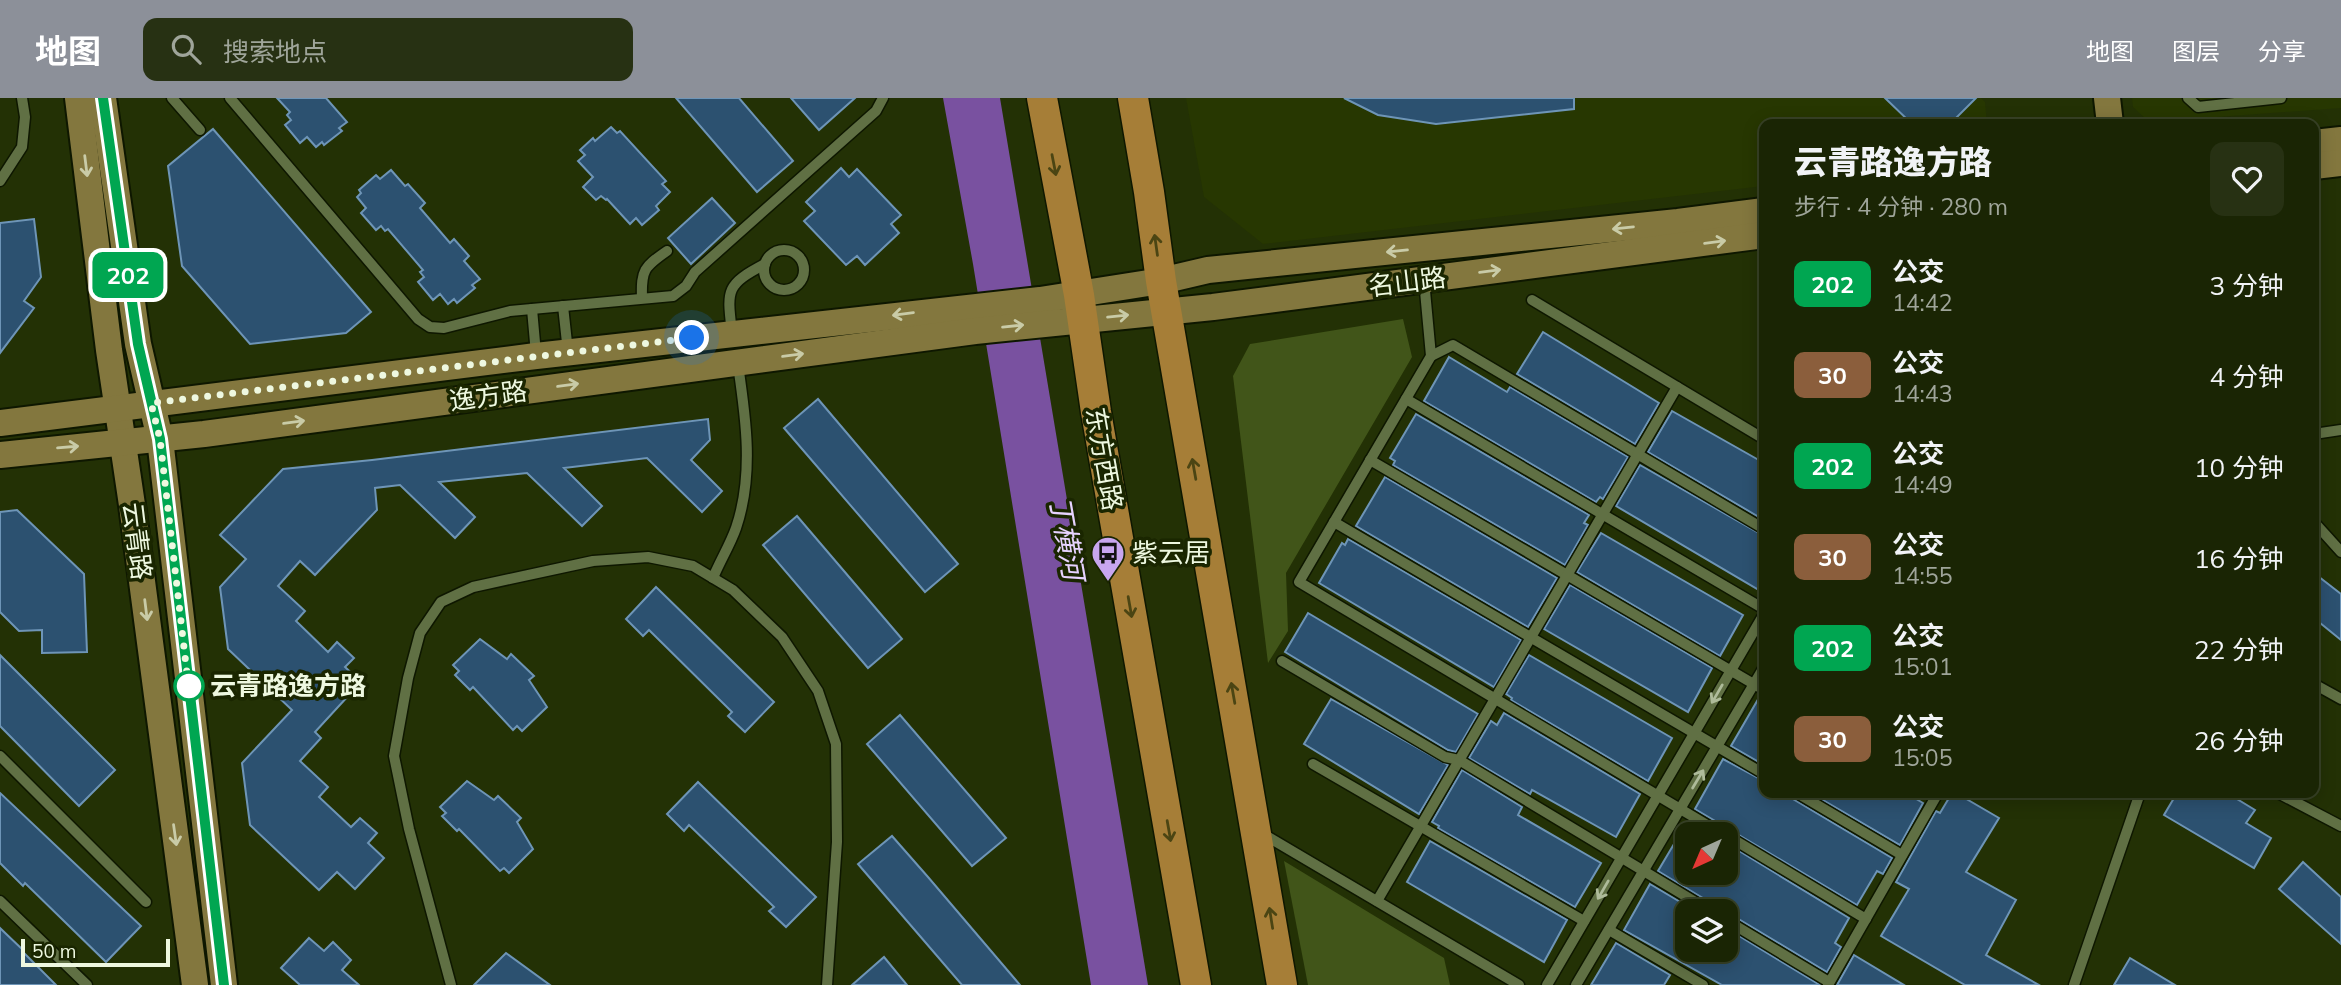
<!DOCTYPE html>
<html lang="zh">
<head>
<meta charset="utf-8">
<style>
	:root { --surface:#1a2504; --page:#273113; --text:#f1f3f6; --muted:#9fa59a; --line:#384226; --accent:#8c9099 }
	body { margin:0; font-family:Mulish,"Noto Sans SC",sans-serif; background:var(--page); color:var(--text); height:100vh; display:flex; flex-direction:column; font-size:26px; white-space:nowrap }
	* { box-sizing:border-box; margin:0 }
	p { font-size:23px; color:var(--muted) }
	.icon { flex:none; width:38px; height:38px; fill:none; stroke:currentColor; stroke-width:2; stroke-linecap:round; stroke-linejoin:round }
	.map { position:relative; flex:1; overflow:hidden }
	.side { position:absolute; left:1759px; top:21px; width:560px; height:679px; display:flex; flex-direction:column; background:var(--surface); border-radius:14px; box-shadow:0 4px 18px #0003,0 0 0 2px var(--line) }
	.side>* { flex:none }
	.badge { padding:0 14px; border-radius:10px; font-size:24px; line-height:46px }
	.needle { width:46px; rotate:224deg }
	.fabs { position:absolute; left:1675px; top:724px; display:grid; gap:14px }
	.fabs a { display:grid; place-items:center; width:63px; height:63px; border-radius:14px; background:var(--surface); box-shadow:0 4px 18px #0003,0 0 0 2px var(--line); font-size:35px }
	.scale { position:absolute; left:21px; bottom:18px; width:149px; box-sizing:border-box; padding-left:7px; border:4px solid #eef8e0; border-top:0; font-size:19px; line-height:24px; white-space:nowrap; color:#eef8e0; -webkit-text-stroke:5px #1a2600; paint-order:stroke }
	.you { position:absolute; width:35px; height:35px; margin:-18px; border:5px solid #fff; border-radius:50%; background:#1a73e8; box-shadow:0 0 0 10px #1a73e833 }
	.map>.badge { position:absolute; translate:-50% -50%; box-shadow:0 0 0 4px #fff }
	.round { display:grid; place-items:center; flex:none; width:74px; height:74px; border-radius:14px; background:var(--page) }
	.head { display:flex; align-items:center; justify-content:space-between; height:119px; padding:0 35px }
	h1 { font-size:33px; font-weight:800; line-height:52px }
	ul { padding:0; list-style:none }
	li { display:flex; align-items:center; gap:21px; height:91px; padding:0 35px }
	li div { flex:1 }
	li b { display:block; font-size:26px }
	li em { font-style:normal }
	li .badge { min-width:77px; font-weight:700; text-align:center }
	header { display:flex; align-items:center; gap:42px; box-sizing:border-box; height:98px; padding:0 35px; background:var(--accent); color:#fff }
	header strong { font-size:33px }
	nav { display:flex; gap:38px; margin-inline-start:auto; font-size:24px }
	.search { width:490px; height:63px; background:var(--page); display:flex; align-items:center; gap:18px; box-sizing:border-box; padding:0 24px; border-radius:14px; color:var(--muted); font-size:26px }
	.map>svg:first-child { display:block }
	.built { fill:#273701 }
	.green { fill:#415519 }
	.water { fill:#7951a0 }
	.building { fill:#2c5170; stroke:#6e95b7; stroke-width:2 }
	.lines { fill:none; stroke-linecap:round; stroke-linejoin:round }
	.lane-casing { stroke:#0e1700; stroke-width:13 }
	.secondary-casing { stroke:#0e1700; stroke-width:30 }
	.primary-casing { stroke:#0e1700; stroke-width:33 }
	.lane { stroke:#607044; stroke-width:10 }
	.secondary { stroke:#83773e; stroke-width:26 }
	.primary { stroke:#a67e37; stroke-width:30 }
	.oneway { stroke:#4b4513 }
	.oneway2 { stroke:#c9cba7 }
	.oneway3 { stroke:#aebb9a }
	.line-casing { stroke:#fff; stroke-width:16 }
	.line { stroke:#00a651; stroke-width:10 }
	.walk { stroke:#eef8e0; stroke-width:7; stroke-dasharray:0 12.6 }
	.stop-dot { fill:#fff; stroke:#00a651; stroke-width:3.5 }
	.labels { text-anchor:middle; stroke-width:7; stroke-linejoin:round; paint-order:stroke }
	.street-label { font-size:26px; fill:#eef8e0; stroke:#1a2600 }
	.poi-label { font-size:26px; fill:#eef8e0; stroke:#1a2600; text-anchor:start }
	.stop-label { font-size:26px; font-weight:bold; fill:#eef8e0; stroke:#1a2600; text-anchor:start }
	.water-label { font-size:28px; font-style:italic; fill:#e7d3ff; stroke:#1a2600 }
</style>
</head>
<body>
<header>
<strong>地图</strong>
<div class="search"><svg class="icon" aria-label="search" viewBox="0 0 24 24"><circle cx="10" cy="10" r="6"/><path d="M15 15l6 6"/></svg>搜索地点</div>
<nav><a>地图</a><a>图层</a><a>分享</a></nav>
</header>
<div class="map">
<svg width="2341" height="887" viewBox="0 0 2341 887">
	<rect width="100%" height="100%" fill="#233105"/>
	<g class="built">
		<path d="M1186,0H1981L1985,4L1987,26H1764V88L1263,146L1204,99Z"/>
		<path d="M2132,0H2341V10L2149,24L2133,9Z"/>
	</g>
	<g class="green">
		<path d="M1403,221L1412,259L1286,475L1288,533L1268,565L1233,278L1250,246Z"/>
		<path d="M1284,763L1444,860L1450,887H1308Z"/>
	</g>
	<path class="water" d="M943,0H1000L1148,887H1091L973,166Z"/>
	<g class="building">
		<path d="M277,0H326L347,24L339,30L342,33L324,47L322,44L316,49L307,39L300,45L285,27L291,22L287,17L290,14Z"/>
		<path d="M676,0H739L793,63L757,94Z"/>
		<path d="M791,0H855L819,32Z"/>
		<path d="M1344,0H1574V11L1436,26L1378,17Z"/>
		<path d="M1885,0H1976L1950,26H1912Z"/>
		<path d="M611,29L617,35L620,33L666,83L662,86L670,94L656,108L659,112L642,127L636,120L630,126L607,101L606,102L601,98L596,102L583,89L593,79L578,63L585,57L580,52L593,40L595,43Z"/>
		<path d="M213,31L371,214L346,235L250,246L182,168L168,68Z"/>
		<path d="M841,70L849,79L857,71L901,117L891,126L899,135L865,167L857,158L846,167L804,123L815,113L806,104Z"/>
		<path d="M391,72L405,88L408,86L425,105L420,110L450,145L454,141L469,158L464,163L480,181L472,187L475,190L457,205L454,201L448,206L440,196L433,202L418,184L424,179L420,174L423,172L388,131L385,133L381,128L376,132L361,115L366,110L357,99L361,95L359,92L376,77L380,81Z"/>
		<path d="M712,100L735,125L691,166L668,140Z"/>
		<path d="M34,121L41,179L24,203L34,210L0,255V125Z"/>
		<path d="M1543,234L1659,305L1635,346L1517,276Z"/>
		<path d="M1449,259L1507,294L1510,289L1628,359L1603,401L1600,399L1596,404L1424,303Z"/>
		<path d="M818,301L958,466L925,494L784,330Z"/>
		<path d="M1672,313L1764,365V422L1648,354Z"/>
		<path d="M1416,316L1589,417L1584,425L1588,427L1565,467L1393,367L1395,363L1390,360Z"/>
		<path d="M708,321L710,342L691,362L722,393L702,414L647,360L564,370L602,408L582,428L527,375L439,384L475,419L455,440L400,387L375,390L377,412L315,477L300,463L278,488L305,513L296,523L328,554L337,544L354,560L345,569L361,584L315,634L321,640L300,663L328,689L319,699L351,729L360,720L377,735L368,745L384,760L355,791L337,774L319,792L250,727L242,665L292,612L228,551L220,489L246,461L220,437L283,371L372,362Z"/>
		<path d="M1640,367L1764,438V483L1759,492L1616,408Z"/>
		<path d="M1385,379L1557,480L1528,529L1356,428Z"/>
		<path d="M17,412L84,476L87,554L42,555V532L19,533L0,514V414Z"/>
		<path d="M797,418L902,541L868,570L763,447Z"/>
		<path d="M1601,435L1743,517L1720,558L1577,474Z"/>
		<path d="M1348,441L1521,542L1494,589L1319,485L1342,445L1345,447Z"/>
		<path d="M2314,475L2341,496V542L2314,520Z"/>
		<path d="M1570,487L1712,570L1688,614L1544,531Z"/>
		<path d="M656,489L774,604L745,634L728,618L732,614L649,532L643,538L626,521Z"/>
		<path d="M1308,515L1478,616L1456,654L1448,652L1285,554Z"/>
		<path d="M480,541L507,561L511,556L534,578L529,582L547,609L522,633L517,628L513,632L473,589L470,592L455,577L459,573L453,567Z"/>
		<path d="M0,557L115,672L79,708L0,628Z"/>
		<path d="M1529,557L1672,640L1648,683L1511,602L1512,600L1506,596Z"/>
		<path d="M1760,598L1764,599V667L1731,648Z"/>
		<path d="M1331,601L1448,667L1419,716L1304,646Z"/>
		<path d="M1504,615L1640,696L1616,739L1532,692L1530,696L1469,660L1491,623L1497,627Z"/>
		<path d="M900,617L1006,740L972,768L867,646Z"/>
		<path d="M1723,661L1764,683V695H1790L1793,701L1892,760L1883,776L1877,773L1857,807L1695,711Z"/>
		<path d="M1462,672L1522,709L1518,717L1601,765L1575,809L1438,730L1439,728L1432,724Z"/>
		<path d="M467,683L494,702L498,698L521,720L517,724L533,751L509,775L504,770L500,773L459,731L457,733L442,718L446,715L440,709Z"/>
		<path d="M698,684L816,799L786,829L769,813L774,809L689,727L684,733L667,716Z"/>
		<path d="M0,695L141,828L106,864L25,785L23,788L0,765Z"/>
		<path d="M1811,695H1906L1923,705L1900,747Z"/>
		<path d="M1952,695H1956L1999,720L1966,774L2016,802L1986,857L2039,887H1965L1881,838L1909,791L1896,784L1936,713L1940,715Z"/>
		<path d="M2177,695H2227L2255,712L2246,725L2271,740L2254,770L2164,717Z"/>
		<path d="M1687,724L1709,737H1687V775H1726V745L1849,820L1835,845L1841,849L1827,874L1730,816L1719,814L1716,808L1658,773Z"/>
		<path d="M892,738L928,779L1020,887H962L858,766Z"/>
		<path d="M1430,743L1567,822L1544,864L1407,784Z"/>
		<path d="M2303,764L2341,799V846L2279,791Z"/>
		<path d="M1650,786L1697,814H1687V852H1726V830L1820,887H1722L1624,832Z"/>
		<path d="M0,830L23,852L22,853L56,887H0Z"/>
		<path d="M309,840L324,853L333,844L351,862L342,872L359,887H300L281,870Z"/>
		<path d="M1616,845L1670,877L1664,887H1591Z"/>
		<path d="M506,855L550,887H474Z"/>
		<path d="M1854,857L1904,887H1837Z"/>
		<path d="M884,859L907,887H852Z"/>
		<path d="M2130,860L2175,887H2114Z"/>
	</g>
	<g class="lines">
		<defs>
			<g id="lane">
				<path d="M172,0L200,32"/>
				<path d="M230,0L418,221L430,229L444,230L510,213L673,198L686,188L695,174L876,13L883,0"/>
				<path d="M2188,0L2198,9L2281,0"/>
				<path d="M0,83L22,49L25,19L22,0"/>
				<circle cx="784" cy="172" r="20"/>
				<path d="M1424,182L1431,258L1299,484L1724,737"/>
				<path d="M642,200C641,172 644,169 667,153"/>
				<path d="M1532,202L1764,341"/>
				<path d="M563,208L568,254"/>
				<path d="M532,211L536,256"/>
				<path d="M732,235C727,192 725,187 765,166"/>
				<path d="M1431,258L1453,247L1764,431"/>
				<path d="M1406,301L1764,511"/>
				<path d="M2314,336L2341,332"/>
				<path d="M1370,362L1764,592"/>
				<path d="M1334,424L1764,676"/>
				<path d="M2314,424L2341,454"/>
				<path d="M713,480C720,463 730,447 736,430C754,377 746,321 738,267"/>
				<path d="M1282,563L1445,659L1459,662L1712,814"/>
				<path d="M2314,586L2341,601"/>
				<path d="M0,658L146,804"/>
				<path d="M1313,666L1584,823"/>
				<path d="M1797,695L1902,757"/>
				<path d="M2278,695L2341,728"/>
				<path d="M1263,736L1519,887"/>
				<path d="M1726,737L1866,821"/>
				<path d="M0,803L87,887"/>
				<path d="M1377,803L1677,289"/>
				<path d="M1726,822L1829,884"/>
				<path d="M1609,832L1703,887"/>
				<path d="M451,887L409,731L394,658L408,580L420,535L441,504L473,489L593,463L648,459L693,468L733,492L782,539L818,593L836,646L837,744L827,887"/>
				<path d="M1547,887L1764,516"/>
				<path d="M1576,887L1764,569"/>
				<path d="M1828,887L1938,695"/>
				<path d="M2074,887L2140,695"/>
			</g>
			<g id="secondary">
				<path d="M78,0L109,252L132,407L195,887"/>
				<path d="M103,0L138,246L160,341L224,887"/>
				<path d="M2107,0L2110,26"/>
				<path d="M2314,45L2341,42"/>
				<path d="M2314,68L2341,65"/>
				<path d="M0,325L536,258L1040,202L1161,183L1208,172L1678,124L1764,113"/>
				<path d="M0,357L204,336L975,233L1213,209L1764,137"/>
			</g>
			<g id="primary">
				<path d="M1042,0L1079,197L1096,314L1196,887"/>
				<path d="M1133,0L1149,94L1161,183L1282,887"/>
			</g>
		</defs>
		<use href="#lane" class="lane-casing"/>
		<use href="#secondary" class="secondary-casing"/>
		<use href="#primary" class="primary-casing"/>
		<use href="#lane" class="lane"/>
		<use href="#secondary" class="secondary"/>
		<use href="#primary" class="primary"/>
	</g>
	<defs><path id="oneway-shaft" d="M-6 0H5M1.5-3L5.5 0L1.5 3" fill="none" stroke-width="1.6" stroke-linecap="round" stroke-linejoin="round" transform="scale(1.75)"/></defs>
	<g class="oneway">
		<use href="#oneway-shaft" transform="translate(1054 67) rotate(79)"/>
		<use href="#oneway-shaft" transform="translate(1156 147) rotate(-98)"/>
		<use href="#oneway-shaft" transform="translate(1194 371) rotate(-100)"/>
		<use href="#oneway-shaft" transform="translate(1130 509) rotate(80)"/>
		<use href="#oneway-shaft" transform="translate(1233 595) rotate(-100)"/>
		<use href="#oneway-shaft" transform="translate(1169 733) rotate(80)"/>
		<use href="#oneway-shaft" transform="translate(1271 820) rotate(-99)"/>
	</g>
	<g class="oneway2">
		<use href="#oneway-shaft" transform="translate(86 68) rotate(83)"/>
		<use href="#oneway-shaft" transform="translate(1623 130) rotate(174)"/>
		<use href="#oneway-shaft" transform="translate(1715 144) rotate(-7)"/>
		<use href="#oneway-shaft" transform="translate(1397 153) rotate(174)"/>
		<use href="#oneway-shaft" transform="translate(1490 173) rotate(-7)"/>
		<use href="#oneway-shaft" transform="translate(903 216) rotate(173)"/>
		<use href="#oneway-shaft" transform="translate(1118 218) rotate(-6)"/>
		<use href="#oneway-shaft" transform="translate(1013 228) rotate(-6)"/>
		<use href="#oneway-shaft" transform="translate(793 257) rotate(-8)"/>
		<use href="#oneway-shaft" transform="translate(568 287) rotate(-8)"/>
		<use href="#oneway-shaft" transform="translate(294 324) rotate(-8)"/>
		<use href="#oneway-shaft" transform="translate(68 349) rotate(-5)"/>
		<use href="#oneway-shaft" transform="translate(146 512) rotate(83)"/>
		<use href="#oneway-shaft" transform="translate(175 737) rotate(82)"/>
	</g>
	<g class="oneway3">
		<use href="#oneway-shaft" transform="translate(1717 596) rotate(120)"/>
		<use href="#oneway-shaft" transform="translate(1698 681) rotate(-59)"/>
		<use href="#oneway-shaft" transform="translate(1603 792) rotate(120)"/>
	</g>
	<g class="lines">
		<defs>
			<path id="line" d="M103,0L138,246L160,341L224,887"/>
		</defs>
		<use href="#line" class="line-casing"/>
		<use href="#line" class="line"/>
		<path class="walk" d="M189,588V593L160,341L151,305L692,240"/>
	</g>
	<defs>
		<symbol id="bus-pin" viewBox="-11 -11 22 30"><path d="M0 17L-7.5 6A9.5 9.5 0 1 1 7.5 6Z" fill="#c8a6ef" stroke="#1a2600"/><path d="M-5-6H5V4H4V6H2V4H-2V6H-4V4H-5ZM-3.5-4V0h7V-4ZM-3.5 1.2v1.5H-2V1.2ZM2 1.2v1.5H3.5V1.2Z" fill="#111"/></symbol>
	</defs>
	<g fill-rule="evenodd">
		<use href="#bus-pin" x="1089" y="436" width="38" height="52"/>
	</g>
	<circle class="stop-dot" cx="189" cy="588" r="14"/>
	<g class="labels">
		<g class="street-label">
			<text transform="translate(1407 184) rotate(-7)" y="9">名山路</text>
			<text transform="translate(488 298) rotate(-8)" y="9">逸方路</text>
			<text transform="translate(1104 361) rotate(80)" y="9">东方西路</text>
			<text transform="translate(137 443) rotate(83)" y="9">云青路</text>
		</g>
		<g class="poi-label">
			<text x="1132" y="464">紫云居</text>
		</g>
		<g class="stop-label">
			<text x="210" y="597">云青路逸方路</text>
		</g>
		<g class="water-label">
			<text transform="translate(1067 440) rotate(80)" y="10">丁横河</text>
		</g>
	</g>
</svg>
<div class="fabs">
<a><svg class="needle" viewBox="-14 -14 28 28"><path d="M0-13l5 13h-10z" fill="#e53935"/><path d="M0 13l5-13h-10z" fill="#9fa59a"/></svg></a>
<a><svg class="icon" aria-label="layers" viewBox="0 0 24 24"><path d="M12 4l9 5-9 5-9-5zM3 14l9 5 9-5"/></svg></a>
</div>
<div class="scale">50 m</div>
<div class="you" style="left:692px;top:240px"></div>
<b class="badge" style="left:128px;top:177px;background:#00a651;color:#fff">202</b>
<section class="side">
<div class="head"><div><h1>云青路逸方路</h1><p>步行 · 4 分钟 · 280 m</p></div><a class="round"><svg class="icon" aria-label="heart" viewBox="0 0 24 24"><path d="M12 20l-8-8c-3-5 5-10 8-4 3-6 11-1 8 4z"/></svg></a></div>
<ul>
<li><span class="badge" style="background:#00a651;color:#fff">202</span><div><b>公交</b><p>14:42</p></div><em>3 分钟</em></li>
<li><span class="badge" style="background:#8b5e3c;color:#fff">30</span><div><b>公交</b><p>14:43</p></div><em>4 分钟</em></li>
<li><span class="badge" style="background:#00a651;color:#fff">202</span><div><b>公交</b><p>14:49</p></div><em>10 分钟</em></li>
<li><span class="badge" style="background:#8b5e3c;color:#fff">30</span><div><b>公交</b><p>14:55</p></div><em>16 分钟</em></li>
<li><span class="badge" style="background:#00a651;color:#fff">202</span><div><b>公交</b><p>15:01</p></div><em>22 分钟</em></li>
<li><span class="badge" style="background:#8b5e3c;color:#fff">30</span><div><b>公交</b><p>15:05</p></div><em>26 分钟</em></li>
</ul>
</section>
</div>
</body>
</html>
